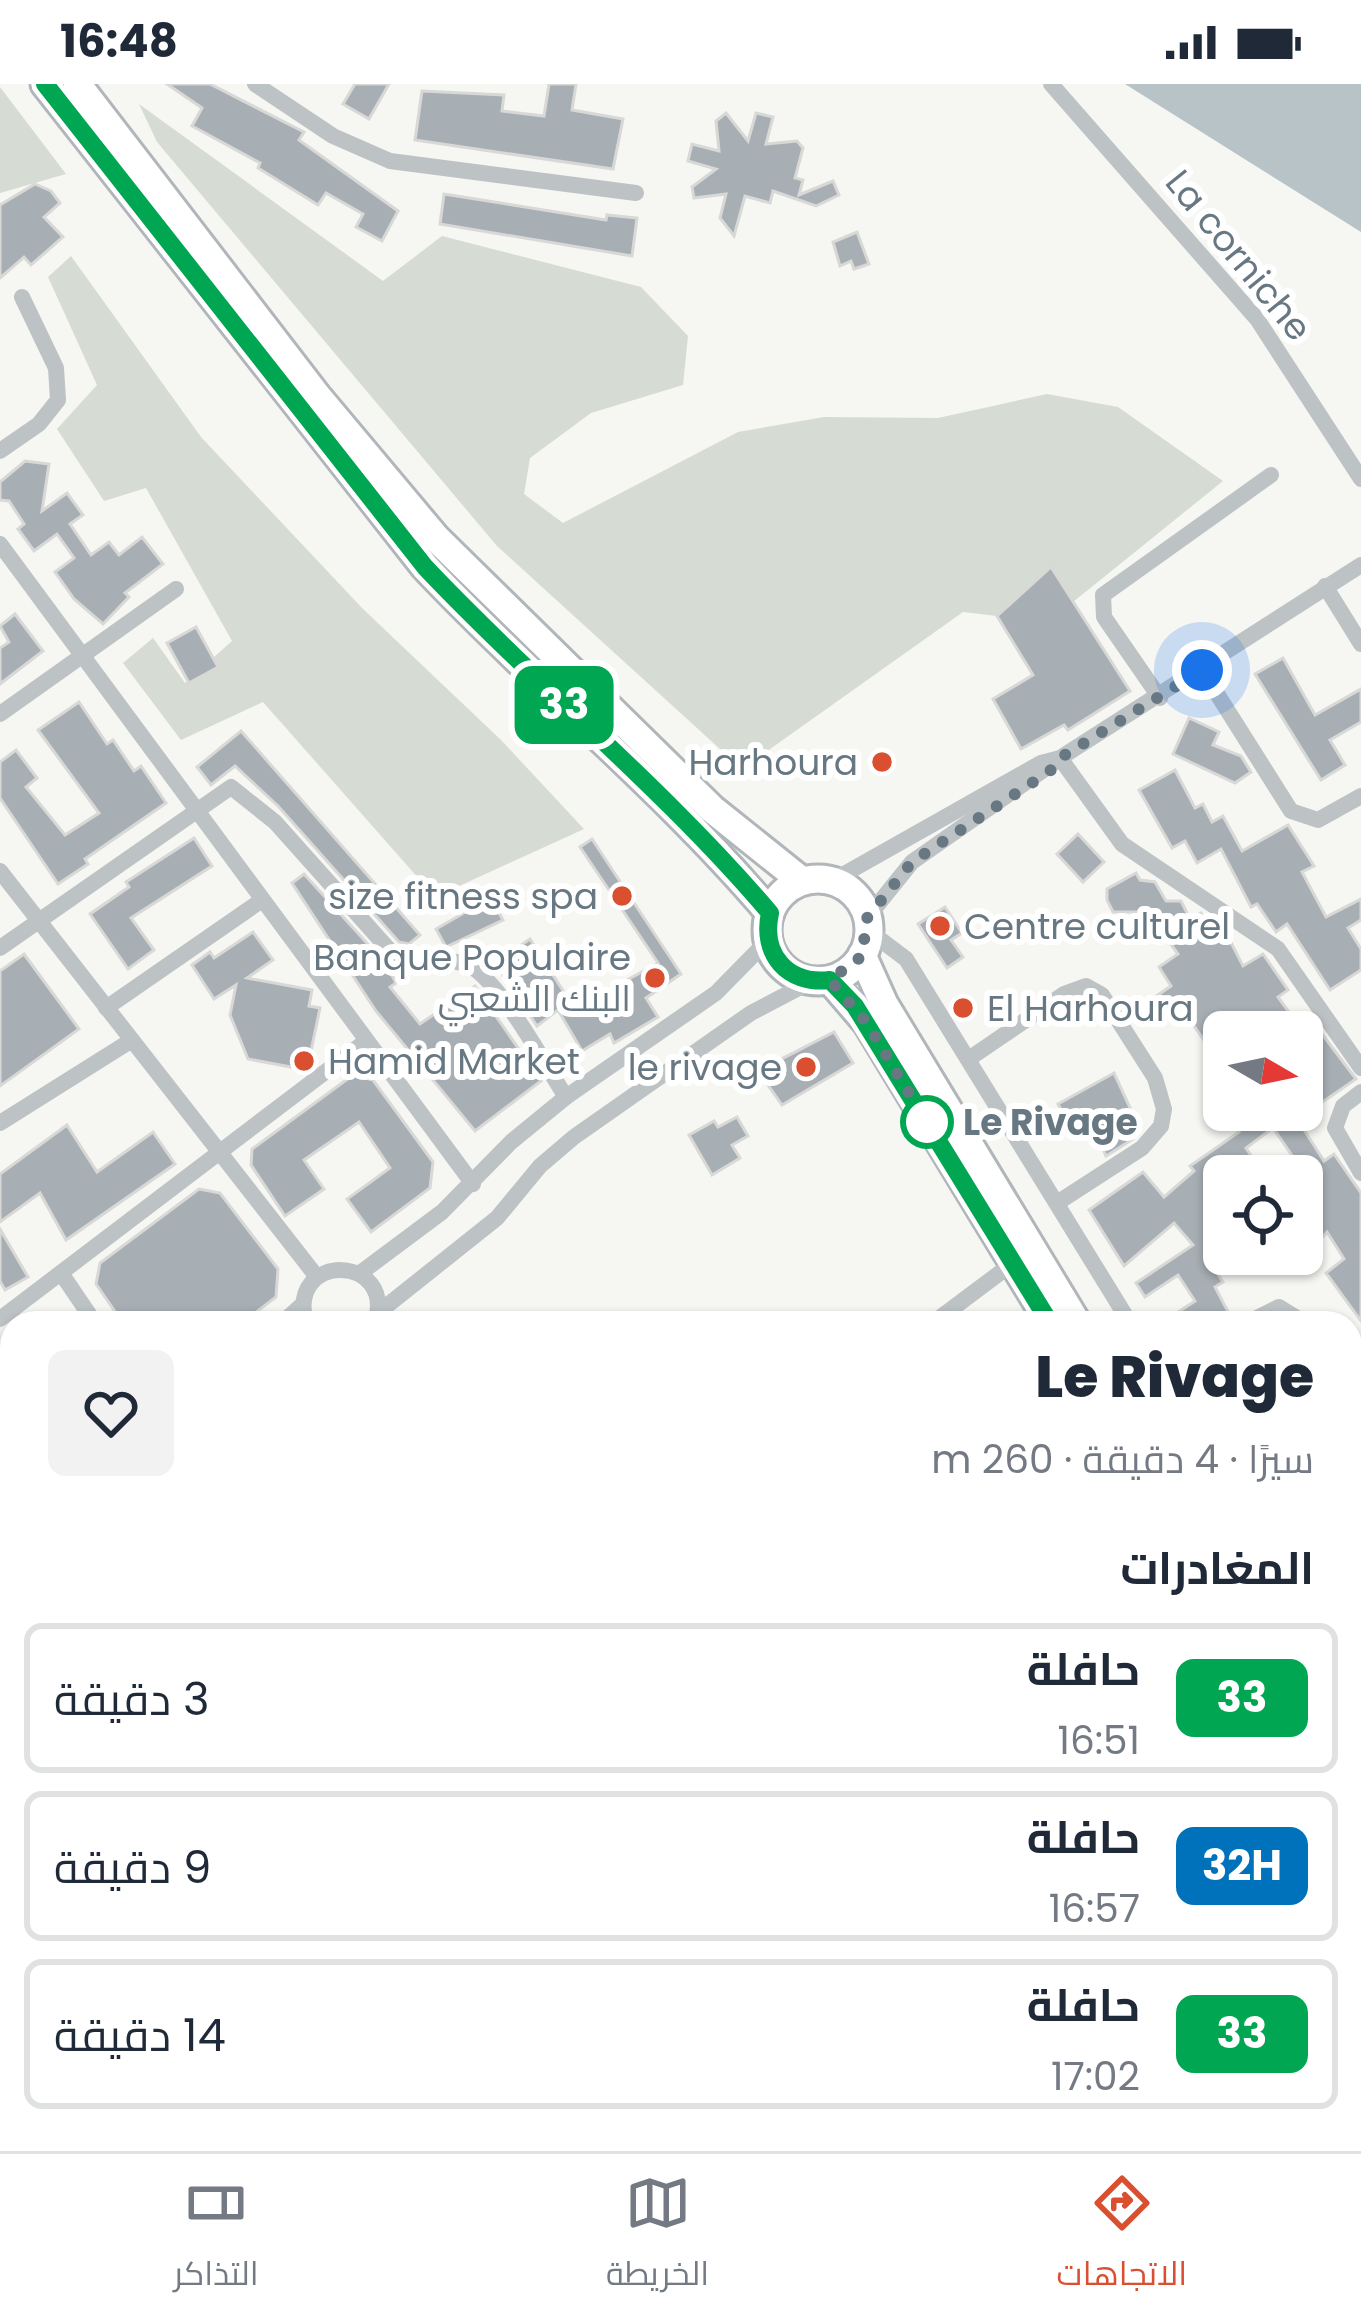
<!DOCTYPE html>
<html lang="ar">
<head>
<meta charset="utf-8">
<style>
	:root { --surface:#fff; --page:#f2f2f3; --text:#1f2937; --muted:#747a83; --line:#e0e1e3; --accent:#d94f30 }
	body { margin:0; font-family:Poppins,Cairo,sans-serif; background:var(--page); color:var(--text); direction:rtl; height:100vh; display:flex; flex-direction:column; font-size:45px; white-space:nowrap }
	* { box-sizing:border-box; margin:0 }
	p { font-size:39px; color:var(--muted) }
	.icon { flex:none; width:66px; height:66px; fill:none; stroke:currentColor; stroke-width:2; stroke-linecap:round; stroke-linejoin:round }
	.map { position:relative; flex:1; overflow:hidden; direction:ltr }
	.side { position:absolute; left:0px; top:1227px; width:1362px; height:840px; display:flex; flex-direction:column; background:var(--surface); border-radius:36px 36px 0 0; box-shadow:0 3px 9px #0004; direction:rtl }
	.side>* { flex:none }
	.badge { padding:0 24px; border-radius:18px; font-size:42px; line-height:78px }
	.needle { width:78px; rotate:99deg }
	.buttons { position:absolute; left:1203px; top:927px; display:grid; gap:24px }
	.buttons a { display:grid; place-items:center; width:120px; height:120px; border-radius:18px; background:var(--surface); box-shadow:0 3px 9px #0004; font-size:60px }
	.you { position:absolute; width:60px; height:60px; margin:-30px; border:9px solid #fff; border-radius:50%; background:#1a73e8; box-shadow:0 0 0 18px #1a73e833 }
	.map>.badge { position:absolute; translate:-50% -50%; box-shadow:0 0 0 6px #fff }
	h2 { padding:0 48px; font-size:45px; line-height:108px }
	.round { display:grid; place-items:center; flex:none; width:126px; height:126px; border-radius:18px; background:var(--page) }
	.headline { display:flex; align-items:center; justify-content:space-between; height:204px; padding:0 48px }
	h1 { font-size:57px; font-weight:800; line-height:90px }
	ul { padding:0; list-style:none }
	li { display:flex; align-items:center; gap:36px; height:150px; margin:0 24px 18px; padding:0 24px; border:6px solid var(--line); border-radius:18px }
	li div { flex:1 }
	li b { display:block; font-size:45px }
	li em { font-style:normal }
	li .badge { min-width:132px; font-weight:700; text-align:center }
	.status { display:flex; justify-content:space-between; align-items:center; height:84px; padding:0 60px; background:var(--surface); direction:ltr }
	.status svg { height:33px; fill:currentColor }
	.menu { display:flex; justify-content:space-around; align-items:center; height:168px; border-top:3px solid var(--line); background:var(--surface); font-size:33px; color:var(--muted) }
	.menu a { display:grid; justify-items:center; gap:6px }
	.menu .active { color:var(--accent) }
	.map>svg:first-child { display:block }
	.green { fill:#d6dbd3 }
	.water { fill:#b7c3c7 }
	.building { fill:#a7afb4; stroke:#d8d8d6; stroke-width:3 }
	.lines { fill:none; stroke-linecap:round; stroke-linejoin:round }
	.primary-casing { stroke:#b1b6ba; stroke-width:33 }
	.street { stroke:#bdc2c5; stroke-width:16 }
	.primary { stroke:#fff; stroke-width:27 }
	.line-casing { stroke:#fff; stroke-width:27 }
	.line { stroke:#00a651; stroke-width:18 }
	.walk { stroke:#677883; stroke-width:12; stroke-dasharray:0 21.6 }
	.poi-dot { fill:#d94f30; stroke:#fff; stroke-width:4.5 }
	.stop-dot { fill:#fff; stroke:#00a651; stroke-width:6 }
	.labels { text-anchor:middle; stroke-width:12; stroke-linejoin:round; paint-order:stroke }
	.street-label { font-size:36px; fill:#677883; stroke:#fff }
	.poi-label { font-size:36px; fill:#677883; stroke:#fff; text-anchor:end }
	.stop-label { font-size:36px; font-weight:bold; fill:#677883; stroke:#fff; text-anchor:start }
</style>
</head>
<body>
<div class="status"><b>16:48</b><svg viewBox="0 0 49 12"><path d="M0 12V9h3v3zM5 12V6h3v6zM10 12V3h3v9zM15 12V0h3v12zM26 1h20v11H26zM47 4h2v5h-2z"/></svg></div>
<div class="map">
<svg width="1361" height="2067" viewBox="0 0 1361 2067">
	<rect width="100%" height="100%" fill="#f6f6f3"/>
	<g class="green">
		<path d="M0,3L66,90L0,109Z"/>
		<path d="M139,20L383,197L442,152L641,203L688,252L683,301L591,329L530,374L524,410L563,439L738,348L824,333L938,334L1047,310L1118,323L1223,397L1073,518L1051,484L997,532L963,528L742,685L497,462L157,58Z"/>
		<path d="M71,172L201,353L363,525L501,656L584,745L435,813L263,618L181,656L123,579L153,554L185,599L232,557L146,404L104,417L57,345L97,301L48,193Z"/>
	</g>
	<path class="water" d="M1125,0H1361V148Z"/>
	<g class="building">
		<path d="M167,0H210L304,48L299,56L398,127L382,157L356,143L363,130L326,109L318,121L258,84L260,79L192,42L202,24Z"/>
		<path d="M355,0H389L369,35L343,20Z"/>
		<path d="M549,0H576L572,26L623,35L613,85L415,56L422,7L504,11L502,27L544,32Z"/>
		<path d="M726,29L748,57L756,29L773,33L766,60L797,57L803,64L795,94L803,96L799,111L833,97L839,111L816,122L773,107L770,119L745,112L734,152L720,134L726,110L694,114L692,103L716,85L688,77L692,60L719,67L716,37Z"/>
		<path d="M35,100L51,107L60,119L44,133L63,153L31,181L24,173L0,194V121Z"/>
		<path d="M444,110L606,136L607,131L637,134L632,172L440,140Z"/>
		<path d="M857,148L869,180L854,185L851,177L840,182L833,158Z"/>
		<path d="M25,377L49,380L42,427L67,409L83,431L70,440L91,471L109,458L119,471L142,453L163,480L125,509L129,513L103,540L74,515L55,488L74,474L57,450L34,467L18,445L24,440L9,417L0,416V398Z"/>
		<path d="M1051,483L1130,607L1068,646L1064,641L1021,665L993,615L1033,591L997,532Z"/>
		<path d="M15,530L43,567L0,600V564L9,558L0,542Z"/>
		<path d="M196,543L218,583L189,599L167,559Z"/>
		<path d="M1283,574L1315,631L1361,605V638L1330,656L1345,681L1321,696L1255,590Z"/>
		<path d="M79,618L107,660L113,656L134,687L141,682L166,719L85,775L88,780L58,800L0,714V678L16,666L37,694L26,703L65,751L99,729L38,646Z"/>
		<path d="M1189,634L1219,648L1213,661L1241,672L1251,688L1235,699L1173,670Z"/>
		<path d="M241,647L420,851L409,860L399,858L278,722L235,682L211,701L197,683Z"/>
		<path d="M1175,686L1195,724L1203,720L1212,738L1223,732L1242,767L1288,741L1314,782L1302,788L1326,833L1361,815V836L1348,844L1361,865V886L1330,906L1287,840L1276,848L1257,820L1251,823L1221,765L1197,779L1185,757L1172,764L1139,706Z"/>
		<path d="M1078,750L1104,778L1083,798L1057,770Z"/>
		<path d="M194,754L212,782L131,834L154,866L128,885L90,830L129,803L126,798Z"/>
		<path d="M592,755L681,890L646,914L658,933L614,959L610,950L582,967L558,926L537,942L495,879L530,855L569,916L580,908L587,918L658,879L580,763Z"/>
		<path d="M1136,789L1140,796L1155,798L1166,817H1181L1190,835L1201,829L1211,848L1223,843L1243,882L1263,870L1288,906L1278,913L1302,946L1310,934L1356,995L1318,1021L1301,1041L1324,1077L1334,1070L1361,1109V1237L1326,1189L1344,1175L1327,1148L1318,1158L1302,1143V1086L1273,1044L1246,1064L1261,1086L1252,1092H1224V1157L1205,1170L1223,1198L1215,1203L1234,1239H1161L1195,1217L1178,1191L1145,1213L1136,1199L1193,1161L1174,1139L1124,1182L1089,1126L1143,1088L1164,1113L1194,1087L1190,1082L1239,1048L1223,1026H1302V948H1224V985L1178,919L1162,930L1152,915L1171,902L1159,883L1178,870L1158,843L1150,847L1140,828H1113L1107,816V805Z"/>
		<path d="M304,790L386,880L396,899L390,903L420,940L475,902L541,997L475,1047L376,927L292,799Z"/>
		<path d="M497,810L505,823L498,827L503,836L446,863L436,845Z"/>
		<path d="M945,823L962,849L951,856L963,873L947,884L918,840Z"/>
		<path d="M253,848L273,876L247,894L312,906L309,922L320,924L307,986L248,975L230,931L236,901L214,915L192,881L210,868L214,874Z"/>
		<path d="M24,870L79,945L0,1002V887Z"/>
		<path d="M834,948L853,979L782,1021L758,987Z"/>
		<path d="M1114,989L1132,1028L1123,1032L1133,1055L1106,1072L1086,1026L1067,1037L1058,1020Z"/>
		<path d="M353,991L373,996L433,1078L430,1104L371,1148L347,1115L390,1084L359,1038L304,1076L324,1105L285,1132L251,1081L252,1065Z"/>
		<path d="M737,1033L748,1052L732,1061L740,1074L712,1091L689,1051L714,1037L718,1043Z"/>
		<path d="M67,1041L97,1088L153,1048L175,1080L66,1156L40,1109L0,1138V1090Z"/>
		<path d="M199,1105L220,1109L278,1185L276,1213L242,1239H123L96,1200L100,1179Z"/>
		<path d="M0,1145L28,1193L5,1206L0,1197Z"/>
	</g>
	<g class="lines">
		<defs>
			<g id="primary">
				<path d="M45,0L425,483C536,601 664,704 770,829"/>
				<path d="M77,0L317,312L436,454L712,725L802,797"/>
				<circle cx="818" cy="846" r="51"/>
				<path d="M862,871L884,920L1077,1239"/>
				<path d="M830,896L867,939L1050,1239"/>
				<path d="M1350,1686L1361,1705"/>
				<path d="M1350,1733L1361,1751"/>
			</g>
		</defs>
		<use href="#primary" class="primary-casing"/>
		<g class="street">
			<path d="M255,0L333,52L390,77L636,109"/>
			<path d="M1051,0L1257,235L1361,395"/>
			<path d="M0,367L39,340L58,316L56,284L22,213"/>
			<path d="M0,460L473,1100"/>
			<path d="M1325,502L1361,560"/>
			<path d="M1202,586L1291,727L1318,736L1361,712"/>
			<path d="M1160,614L1104,533L1103,511L1271,391"/>
			<path d="M0,630L176,505"/>
			<path d="M1060,674L1122,760L1278,865L1361,984"/>
			<path d="M0,787L317,1193"/>
			<path d="M832,797L1041,679L1060,674L1361,481"/>
			<path d="M867,834L912,778L1059,675"/>
			<path d="M869,847L906,875L1130,1239"/>
			<path d="M0,864L231,703L275,738L392,869C417,878 441,872 465,880C497,890 546,983 566,1013"/>
			<path d="M106,924L262,816"/>
			<path d="M970,974L1064,910L1086,902L1102,911L1155,994L1164,1025L1161,1042L1142,1064L1057,1119"/>
			<path d="M1361,1008L1343,1022L1335,1044L1361,1089"/>
			<path d="M0,1039L132,956"/>
			<path d="M61,1189L95,1239"/>
			<path d="M359,1190L442,1128L511,1058L566,1013L716,909L768,856"/>
			<path d="M379,1228L497,1134L540,1082L574,1053L751,929L812,897"/>
			<path d="M0,1235L366,957"/>
			<path d="M282,1239L302,1221"/>
			<path d="M306,1239C286,1167 397,1170 375,1239"/>
			<path d="M933,1239L1013,1179"/>
			<path d="M1247,1239L1279,1223L1305,1239"/>
			<path d="M1350,1306L1361,1322"/>
			<path d="M0,1451L12,1442"/>
			<path d="M0,1503L12,1494"/>
			<path d="M1350,1614L1361,1633"/>
			<path d="M0,1670L12,1685"/>
			<path d="M0,1823L12,1817"/>
			<path d="M1350,1957L1361,1951"/>
			<path d="M86,2055L96,2067"/>
			<path d="M244,2055L253,2067"/>
			<path d="M338,2055L348,2067"/>
			<path d="M527,2055L536,2067"/>
			<path d="M710,2055L719,2067"/>
			<path d="M954,2055L963,2067"/>
			<path d="M1227,2055L1233,2067"/>
			<path d="M302,2067L318,2055"/>
		</g>
		<use href="#primary" class="primary"/>
	</g>
	<g class="lines">
		<defs>
			<path id="line" d="M45,0L425,483C536,601 664,704 770,829C761,870 787,901 830,896L855,922L1050,1239"/>
		</defs>
		<use href="#line" class="line-casing"/>
		<use href="#line" class="line"/>
		<path class="walk" d="M927,1038L934,1051L867,939L830,896L862,872L867,834L912,778L1050,687L1060,674L1202,586"/>
	</g>
	<g class="poi-dot">
		<circle cx="882" cy="678" r="12"/>
		<circle cx="622" cy="812" r="12"/>
		<circle cx="940" cy="842" r="12"/>
		<circle cx="655" cy="894" r="12"/>
		<circle cx="963" cy="924" r="12"/>
		<circle cx="304" cy="977" r="12"/>
		<circle cx="806" cy="983" r="12"/>
	</g>
	<circle class="stop-dot" cx="927" cy="1038" r="24"/>
	<g class="labels">
		<g class="street-label">
			<text transform="translate(1239 171) rotate(51)" y="13">La corniche</text>
		</g>
		<g class="poi-label">
			<text x="858" y="691">Harhoura</text>
			<text x="598" y="825">size fitness spa</text>
			<text x="964" y="855" text-anchor="start">Centre culturel</text>
			<text x="631" y="886">Banque Populaire<tspan x="631" dy="41">البنك الشعبي</tspan></text>
			<text x="987" y="937" text-anchor="start">El Harhoura</text>
			<text x="328" y="990" text-anchor="start">Hamid Market</text>
			<text x="782" y="996">le rivage</text>
		</g>
		<g class="stop-label">
			<text x="963" y="1051">Le Rivage</text>
		</g>
	</g>
</svg>
<div class="buttons">
<a><svg class="needle" viewBox="-14 -14 28 28"><path d="M0-13l5 13h-10z" fill="#e53935"/><path d="M0 13l5-13h-10z" fill="#747a83"/></svg></a>
<a><svg class="icon" aria-label="locate" viewBox="0 0 24 24"><circle cx="12" cy="12" r="6"/><path d="M12 2v4M12 18v4M2 12h4M18 12h4"/></svg></a>
</div>
<div class="you" style="left:1202px;top:586px"></div>
<b class="badge" style="left:564px;top:621px;background:#00a651;color:#fff">33</b>
<section class="side">
<div class="headline"><div><h1>Le Rivage</h1><p>سيرًا · 4 دقيقة · 260 m</p></div><a class="round"><svg class="icon" aria-label="heart" viewBox="0 0 24 24"><path d="M12 20l-8-8c-3-5 5-10 8-4 3-6 11-1 8 4z"/></svg></a></div>
<h2>المغادرات</h2>
<ul>
<li><span class="badge" style="background:#00a651;color:#fff">33</span><div><b>حافلة</b><p>16:51</p></div><em>3 دقيقة</em></li>
<li><span class="badge" style="background:#0072bc;color:#fff">32H</span><div><b>حافلة</b><p>16:57</p></div><em>9 دقيقة</em></li>
<li><span class="badge" style="background:#00a651;color:#fff">33</span><div><b>حافلة</b><p>17:02</p></div><em>14 دقيقة</em></li>
</ul>
</section>
</div>
<nav class="menu">
<a class="active"><svg class="icon" aria-label="directions" viewBox="0 0 24 24"><path d="M12 3l9 9-9 9-9-9zM9 14v-3h6M13 9l2 2-2 2"/></svg>الاتجاهات</a>
<a><svg class="icon" aria-label="map" viewBox="0 0 24 24"><path d="M3 6l6-2 6 2 6-2v14l-6 2-6-2-6 2zM9 4v14M15 6v14"/></svg>الخريطة</a>
<a><svg class="icon" aria-label="tickets" viewBox="0 0 24 24"><path d="M3 7h18v10H3zM15 7v10"/></svg>التذاكر</a>
</nav>
</body>
</html>
